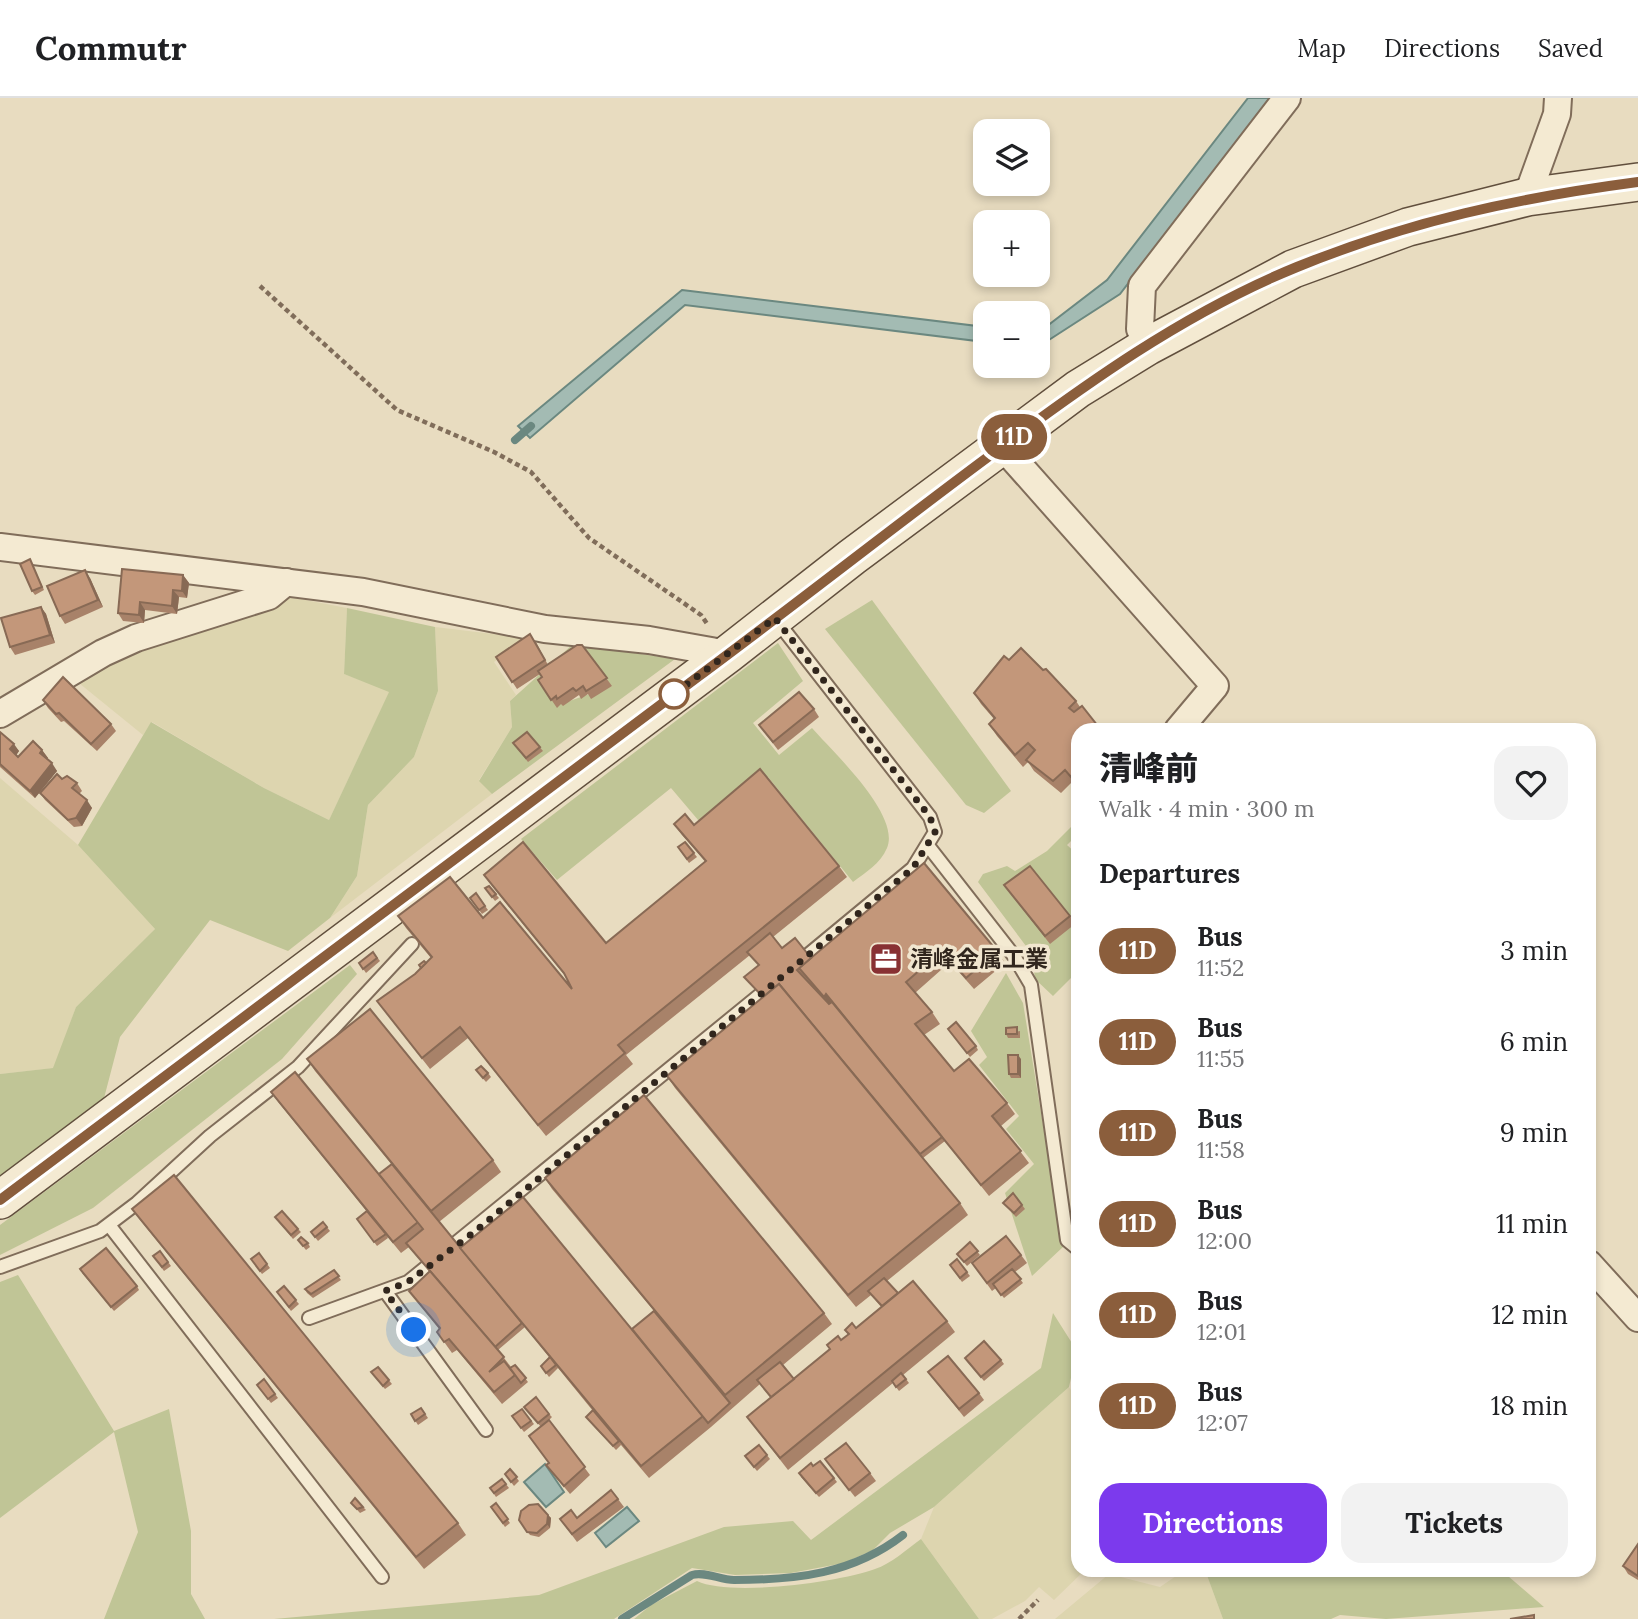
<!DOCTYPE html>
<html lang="en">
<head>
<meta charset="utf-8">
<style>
	:root { --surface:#fff; --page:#f2f2f2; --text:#202124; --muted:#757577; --line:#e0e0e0; --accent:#7c3aed }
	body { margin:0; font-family:Lora,"Noto Sans JP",serif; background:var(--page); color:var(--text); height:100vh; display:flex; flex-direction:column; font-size:26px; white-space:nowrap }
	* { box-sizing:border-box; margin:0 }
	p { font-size:23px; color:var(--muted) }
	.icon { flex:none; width:38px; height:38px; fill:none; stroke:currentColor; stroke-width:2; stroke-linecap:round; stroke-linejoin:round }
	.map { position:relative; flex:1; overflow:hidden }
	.drawer { position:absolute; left:1071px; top:625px; width:525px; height:854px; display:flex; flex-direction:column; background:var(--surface); border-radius:21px; box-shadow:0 4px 10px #0003 }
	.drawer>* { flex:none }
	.badge { padding:0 14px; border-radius:23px; font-size:24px; line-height:46px }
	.tools { position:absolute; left:973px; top:21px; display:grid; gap:14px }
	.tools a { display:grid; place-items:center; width:77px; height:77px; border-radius:14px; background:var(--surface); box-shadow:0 4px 10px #0003; font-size:35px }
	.you { position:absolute; width:35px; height:35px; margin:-18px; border:5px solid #fff; border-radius:50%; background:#1a73e8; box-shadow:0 0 0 10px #1a73e833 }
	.map>.badge { position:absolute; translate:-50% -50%; box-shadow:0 0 0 4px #fff }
	h2 { padding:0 28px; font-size:26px; line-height:63px }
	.round { display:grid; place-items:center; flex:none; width:74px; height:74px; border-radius:21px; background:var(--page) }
	.headline { display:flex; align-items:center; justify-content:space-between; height:119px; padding:0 28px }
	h1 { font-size:33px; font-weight:800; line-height:52px }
	.primary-button { display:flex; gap:14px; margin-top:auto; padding:14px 28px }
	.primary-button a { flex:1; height:80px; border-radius:21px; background:var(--accent); color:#fff; font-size:28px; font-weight:800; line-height:80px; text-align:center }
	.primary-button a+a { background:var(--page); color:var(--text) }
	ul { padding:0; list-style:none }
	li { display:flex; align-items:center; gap:21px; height:91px; padding:0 28px }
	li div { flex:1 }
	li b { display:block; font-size:26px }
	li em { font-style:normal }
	li .badge { min-width:77px; font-weight:700; text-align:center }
	header { display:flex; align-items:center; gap:42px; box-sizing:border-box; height:98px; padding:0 35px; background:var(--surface); border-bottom:2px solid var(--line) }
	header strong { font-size:33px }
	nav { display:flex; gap:38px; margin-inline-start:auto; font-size:24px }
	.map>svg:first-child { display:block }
	.farmland { fill:#ddd5af }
	.green { fill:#c0c596; fill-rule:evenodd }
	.water { fill:#a3bbb3; stroke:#6b8880; stroke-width:2 }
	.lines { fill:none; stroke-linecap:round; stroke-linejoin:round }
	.stream { stroke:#6b8880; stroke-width:8 }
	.lane-casing { stroke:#806d5a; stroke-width:16 }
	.street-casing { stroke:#806d5a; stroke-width:30 }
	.secondary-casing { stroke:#614f3d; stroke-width:40 }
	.path { stroke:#806d5a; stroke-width:4.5; stroke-dasharray:5 3.5; stroke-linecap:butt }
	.lane { stroke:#f4ead2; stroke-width:12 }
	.street { stroke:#f4ead2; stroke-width:26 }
	.secondary { stroke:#f4ead2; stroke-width:37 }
	.wall { fill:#a88269 }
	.shaded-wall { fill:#886a55 }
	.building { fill:#c3977a; stroke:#886a55; stroke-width:2 }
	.line-casing { stroke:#fff; stroke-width:16 }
	.line { stroke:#8b5e3c; stroke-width:10 }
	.walk { stroke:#31261d; stroke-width:7; stroke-dasharray:0 12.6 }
	.stop-dot { fill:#fff; stroke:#8b5e3c; stroke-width:3.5 }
	.labels { text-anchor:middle; stroke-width:7; stroke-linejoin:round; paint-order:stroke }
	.poi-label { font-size:23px; font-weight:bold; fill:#31261d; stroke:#f1e6cf; text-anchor:start }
</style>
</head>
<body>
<header>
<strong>Commutr</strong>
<nav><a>Map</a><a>Directions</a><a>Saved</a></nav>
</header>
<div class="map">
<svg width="1638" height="1521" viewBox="0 0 1638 1521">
	<rect width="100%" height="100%" fill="#e8dcc0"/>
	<g class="farmland">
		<path d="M290,499L347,510L344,576L390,593L329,722L264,690L152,624L143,637L74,581L132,549Z"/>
		<path d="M435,529L526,540L494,564L516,597L510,603L512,629L479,682L492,696L330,820L357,778L368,707L414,659L438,593Z"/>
		<path d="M0,680L78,747L155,831L76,909L54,970L0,976Z"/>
		<path d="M1069,1289L1078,1304V1472H1085L1054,1502L1039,1489L1025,1503L992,1521H979L921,1441L934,1409Z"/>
		<path d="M1185,1472H1205L1223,1521H1055L1109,1476L1160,1489Z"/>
	</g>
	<g class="green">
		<path d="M872,502L1011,693L984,715L966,707L825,531Z"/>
		<path d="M347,510L435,529L438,593L414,659L368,707L357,778L330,820L288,853L210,822L120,939L103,1004L0,1087V976L53,970L76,909L155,831L78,747L151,624L264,690L329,722L389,594L344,576Z"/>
		<path d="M778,545L803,583L753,625L779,657L812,630C833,654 901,717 887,750C880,766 866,774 853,784L768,679L704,729L671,690L557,782L521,741Z"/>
		<path d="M573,546L675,561L492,696L479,683L512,629L510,603ZM612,588L561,606L543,590Z"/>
		<path d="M1073,727L1078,736L1067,747L1078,757V873L1053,898L1035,881L1032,856L978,784L983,776L1007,768L1015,773L1047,753Z"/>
		<path d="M350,867L357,876L282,961L93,1110L0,1157V1127Z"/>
		<path d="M1006,875L1023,905L1063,1149L1032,1178L1005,1095L1034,1066L1006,1031L1019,1018L979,967L987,959L971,933Z"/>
		<path d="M18,1177L114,1333L169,1311L191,1433V1496L205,1521H104L138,1434L114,1334L0,1420V1184Z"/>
		<path d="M1053,1215L1077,1253L1069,1289L934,1409L890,1435L873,1452L844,1465L791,1475L735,1477L692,1470L614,1521H274L539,1497L724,1429L793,1423L811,1442L1041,1270Z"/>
		<path d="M921,1441L979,1521H634L651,1507L697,1483C730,1499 840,1484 875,1471C891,1466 907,1451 921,1441Z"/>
		<path d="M1205,1472H1501L1544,1509L1386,1521L1340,1517L1331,1521H1223Z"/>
	</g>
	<g class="water">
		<path d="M1248,0H1270L1120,196L1038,249V235L1107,182Z"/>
		<path d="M682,192L985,229V244L685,207L530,340L518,328Z"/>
		<path d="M545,1366L564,1394L546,1409L524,1384Z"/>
		<path d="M627,1409L639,1423L606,1449L595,1435Z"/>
	</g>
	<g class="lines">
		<g class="stream">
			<path d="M515,342L531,328"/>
			<path d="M622,1521L692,1477C705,1473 720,1482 734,1482C796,1482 853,1476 903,1437"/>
		</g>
		<defs>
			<g id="lane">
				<path d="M777,523L930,719L935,734L913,770L797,866"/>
				<path d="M929,749L1014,858L1031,887L1067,1142L1078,1151"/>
				<path d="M109,1127L382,1479"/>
				<path d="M0,1169L100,1133L137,1105L210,1038L298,969L412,846"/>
				<path d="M385,1193L486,1332"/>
				<path d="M309,1220L408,1184L772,887"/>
			</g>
			<g id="street">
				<path d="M1527,99L1557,16L1558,0"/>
				<path d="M1148,248L1140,231L1142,188L1287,0"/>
				<path d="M1002,348L1215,588L1178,632"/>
				<path d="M0,449L363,494L545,531L649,542L728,556"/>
				<path d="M0,616L103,555L136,540L269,498L286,484"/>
				<path d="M1589,1166L1638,1220"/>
			</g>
			<path id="secondary" d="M0,1102L728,556L852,459L1078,291L1148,248L1293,171L1408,129L1527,99L1638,84"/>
		</defs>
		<use href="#lane" class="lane-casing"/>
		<use href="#street" class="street-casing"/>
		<use href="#secondary" class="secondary-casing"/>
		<g class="path">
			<path d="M260,188L397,312L494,354L531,374L589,440L701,517L708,527"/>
			<path d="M1019,1521L1038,1502"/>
		</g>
		<use href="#lane" class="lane"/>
		<use href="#street" class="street"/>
		<use href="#secondary" class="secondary"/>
	</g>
	<g class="wall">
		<path d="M30,461L44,492L35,497L32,493Z"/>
		<path d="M183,477L189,485L187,500L179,499L177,516L145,512L144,525L123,523L118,515Z"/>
		<path d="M90,480L103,509L65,526L60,518Z"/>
		<path d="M41,509L46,516L55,545L15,557L10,549Z"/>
		<path d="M536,544L548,567L582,547L612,588L591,601L588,596L581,601L579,597L563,608L561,606L557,610L538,582L542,579L540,576L517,591L496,559Z"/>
		<path d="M1009,562L1043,572L1076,603L1080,609L1078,632V689L1073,683L1061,695L1034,673L1028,664L1023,669L997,638L989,626L994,621L981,606L974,595Z"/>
		<path d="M43,602L111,626L116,633L97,653L64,623L61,624L48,610Z"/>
		<path d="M814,611L819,619L778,652L759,627Z"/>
		<path d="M0,634L19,653L16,657L18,659L42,652L48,660L47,661L57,673L35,700L0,669Z"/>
		<path d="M527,634L543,653L528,664L513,645Z"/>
		<path d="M62,681L77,685L82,693L79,696L92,710L82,728L74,729L45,702L40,695Z"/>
		<path d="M674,726L694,727L839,768L847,779L773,839L782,850L811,860L924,765L997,853L1005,865L974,891L950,864L915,895L932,914L940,926L924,937L954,973L1007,1005L1015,1016L1001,1028L1029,1065L989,1098L945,1043L923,1060L960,1105L968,1117L887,1183L898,1195L947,1223L955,1234L903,1277L909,1285L899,1293L893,1285L788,1372L747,1319L771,1300L760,1286L711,1329L649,1380L621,1347L616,1352L589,1323L586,1319L593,1313L558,1270L549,1279L541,1268L549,1259L525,1229L498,1252L511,1269L515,1267L528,1284L502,1306L457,1252L452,1255L437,1234L439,1231L409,1193L430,1174L409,1149L401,1155L387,1138L388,1140L377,1148L357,1121L372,1120L279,1005L271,994L379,1076L392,1067L315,973L307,961L493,1062L501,1074L439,1124L462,1152L632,1231L654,1213L552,1091L545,1080L824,1215L832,1226L783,1267L794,1281L848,1237L845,1232L856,1230L881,1209L871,1197L856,1209L675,990L667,978L763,899L744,879L759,867L750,857L626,957L633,966L546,1038L468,940L430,971L377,903L415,876L431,860L406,830L398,818L483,820L572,891L566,879L492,788L484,777L606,845L705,763L682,737Z"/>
		<path d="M685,744L697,759L689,765L678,749Z"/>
		<path d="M1004,787L1070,818L1075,826L1050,846Z"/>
		<path d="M489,788L499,800L495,803L485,790Z"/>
		<path d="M476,795L488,812L482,816L470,800Z"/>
		<path d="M373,854L380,863L366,875L359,865Z"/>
		<path d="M948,931L976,948L978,952L970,959Z"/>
		<path d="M1020,933V940H1008L1006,936Z"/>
		<path d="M1021,961V980H1011L1009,976Z"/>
		<path d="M476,972L488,975L491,979L486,984Z"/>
		<path d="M1013,1095L1025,1111L1016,1119L1003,1105Z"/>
		<path d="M132,1111L458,1425L466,1437L424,1471L140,1122Z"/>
		<path d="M275,1119L298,1131L301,1134L293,1141Z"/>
		<path d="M323,1124L330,1133L318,1143L311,1134Z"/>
		<path d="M298,1142L308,1145L310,1149L306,1152Z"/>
		<path d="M970,1144L980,1157L967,1168L957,1156Z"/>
		<path d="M160,1153L171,1168L164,1173L153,1158Z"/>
		<path d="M259,1155L270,1170L262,1176L251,1161Z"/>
		<path d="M1021,1157L1027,1165L1015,1174L1023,1185L1004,1200L996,1190L992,1193L972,1165Z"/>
		<path d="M957,1161L970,1178L962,1184L950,1167Z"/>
		<path d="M334,1172L341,1182L313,1200L307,1195L305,1191Z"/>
		<path d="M82,1175L137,1188L139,1192L114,1213Z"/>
		<path d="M284,1188L299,1206L291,1213L277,1194Z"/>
		<path d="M1001,1262L1004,1266L984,1283L967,1263Z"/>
		<path d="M378,1269L392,1286L385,1291L374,1278Z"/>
		<path d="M928,1274L979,1295L984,1302L964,1319Z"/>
		<path d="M264,1281L278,1300L271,1305L257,1287Z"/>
		<path d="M524,1309L549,1316L552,1319L549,1322L590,1377L570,1396L546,1367L548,1365L541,1329Z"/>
		<path d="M421,1310L428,1320L418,1327L411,1316Z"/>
		<path d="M522,1311L534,1326L524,1334L512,1318Z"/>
		<path d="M759,1347L770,1361L757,1373L745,1358Z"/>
		<path d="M825,1361L870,1375L876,1383L855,1399Z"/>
		<path d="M813,1368L834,1380L837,1384L819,1399L801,1379Z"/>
		<path d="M510,1371L519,1383L514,1388L505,1376Z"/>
		<path d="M502,1381L509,1390L496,1399L490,1390Z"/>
		<path d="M618,1401L624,1409L577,1444L560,1421L577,1420Z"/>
		<path d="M351,1405L363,1409L366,1412L360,1415Z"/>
		<path d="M496,1405L510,1425L505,1429L491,1409Z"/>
		<path d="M548,1417L551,1420L550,1430L539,1439L530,1437L519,1422Z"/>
		<path d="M1638,1446V1482L1628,1476L1623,1468Z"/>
	</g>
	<g class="shaded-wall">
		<path d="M85,472L90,480L103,509L98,502Z"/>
		<path d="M183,477L189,485L187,500L182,493Z"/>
		<path d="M173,492L179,499L177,516L172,508Z"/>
		<path d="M140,504L145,512L144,525L139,517Z"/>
		<path d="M41,509L46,516L55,545L50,537Z"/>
		<path d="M14,646L19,653L15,659L10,651Z"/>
		<path d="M42,652L48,660L45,662L40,655Z"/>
		<path d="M52,665L57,673L35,700L30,693Z"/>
		<path d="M87,702L92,710L82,728L76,720Z"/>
		<path d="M826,896L834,908L832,910L824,899Z"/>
		<path d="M1018,957L1021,961V980L1018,976Z"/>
		<path d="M548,1417L551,1420L550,1430L547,1426Z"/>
	</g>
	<g class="building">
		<path d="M30,461L42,489L32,493L20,466Z"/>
		<path d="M122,471L183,477L182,493L173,492L172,508L140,504L139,517L118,515Z"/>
		<path d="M85,472L98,502L60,518L47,488Z"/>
		<path d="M41,509L50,537L10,549L1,520Z"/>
		<path d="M530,536L545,562L512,584L496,559Z"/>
		<path d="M577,547H582L607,580L586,593L583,588L576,593L573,590L557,601L556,598L551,602L538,582L542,579L538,573Z"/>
		<path d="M1021,550L1043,572L1046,571L1076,603L1069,610L1074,614L1082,608L1101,632H1078V672L1071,679L1065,672L1053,683L1026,662L1035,652L1028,645L1015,657L989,626L995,620L974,595L1004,558L1009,562Z"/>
		<path d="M63,579L111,626L91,646L59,615L56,616L43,602Z"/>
		<path d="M799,594L814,611L773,644L759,627Z"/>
		<path d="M0,634L14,646L10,651L18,659L33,643L42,652L40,655L52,665L30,693L0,666Z"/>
		<path d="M527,634L540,649L526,660L513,645Z"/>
		<path d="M760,671L839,768L618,947L625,955L538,1027L460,929L422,960L377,903L415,876L432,859L398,818L450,779L483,820L500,804L572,891L564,875L484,777L523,744L606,845L706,763L674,726L685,716L694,727Z"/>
		<path d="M57,676L62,681L67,678L77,685L72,690L87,702L76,720L68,722L40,695Z"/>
		<path d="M685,744L694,755L687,761L678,749Z"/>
		<path d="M924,765L997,853L966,880L942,853L906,884L932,914L915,926L954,973L969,961L1007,1005L992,1018L1021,1053L981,1087L826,896L824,899L799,870Z"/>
		<path d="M1030,768L1070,818L1045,838L1004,787Z"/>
		<path d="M489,788L496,796L492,799L485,790Z"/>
		<path d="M476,795L485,808L479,812L470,800Z"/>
		<path d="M770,835L782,850L795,840L811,860L797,872L829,906L832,904L942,1039L920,1056L779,886L763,899L744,879L759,867L747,854Z"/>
		<path d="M373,854L377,860L363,871L359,865Z"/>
		<path d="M424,863L426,865L421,870L419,867Z"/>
		<path d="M779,886L960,1105L848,1197L667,978Z"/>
		<path d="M370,911L493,1062L431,1113L307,961Z"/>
		<path d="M956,924L976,948L967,955L948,931Z"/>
		<path d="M1017,929V936H1006V930Z"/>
		<path d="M1008,957H1018V976H1009Z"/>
		<path d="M481,968L488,975L483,980L476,972Z"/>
		<path d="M295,974L418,1124L393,1144L271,994Z"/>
		<path d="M644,997L824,1215L725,1297L545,1080Z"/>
		<path d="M392,1066L522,1225L495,1249L406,1145L423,1131L379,1076Z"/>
		<path d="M174,1077L458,1425L416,1459L132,1111Z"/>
		<path d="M1013,1095L1022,1107L1014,1115L1003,1105Z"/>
		<path d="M523,1099L703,1318L641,1368L460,1150Z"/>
		<path d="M282,1113L298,1131L291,1137L275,1119Z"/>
		<path d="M367,1113L386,1136L374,1144L357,1121Z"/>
		<path d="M323,1124L327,1129L315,1139L311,1134Z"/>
		<path d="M1006,1138L1021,1157L987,1185L972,1165Z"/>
		<path d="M301,1139L308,1145L303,1148L298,1142Z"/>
		<path d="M970,1144L978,1153L964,1164L957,1156Z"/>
		<path d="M106,1150L137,1188L111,1209L80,1171Z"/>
		<path d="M160,1153L168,1164L162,1169L153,1158Z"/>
		<path d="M259,1155L267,1166L260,1173L251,1161Z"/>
		<path d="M957,1161L967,1174L960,1180L950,1167Z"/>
		<path d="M1012,1171L1021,1181L1001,1197L993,1186Z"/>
		<path d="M334,1172L339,1178L311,1196L305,1191Z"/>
		<path d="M430,1173L504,1259L489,1274L504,1263L515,1277L494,1294L449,1241L444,1244L437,1234L440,1230L409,1193Z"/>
		<path d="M884,1180L898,1195L882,1208L868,1193Z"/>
		<path d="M913,1183L947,1223L780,1360L747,1319L830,1251L827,1247L838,1238L841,1242L849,1236L845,1232L852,1225L856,1230Z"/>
		<path d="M284,1188L296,1202L289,1209L277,1194Z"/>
		<path d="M654,1213L730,1305L708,1325L632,1231Z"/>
		<path d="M984,1243L1001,1262L981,1279L965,1260Z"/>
		<path d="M948,1258L979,1295L959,1311L928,1274Z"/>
		<path d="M550,1259L556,1267L546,1275L541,1268Z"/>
		<path d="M780,1264L794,1281L771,1299L757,1282Z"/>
		<path d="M515,1267L526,1280L521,1285L510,1270Z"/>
		<path d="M378,1269L389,1282L383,1288L371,1274Z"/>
		<path d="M901,1275L906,1281L896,1289L892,1283Z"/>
		<path d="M264,1281L275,1296L268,1301L257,1287Z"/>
		<path d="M536,1299L549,1316L538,1325L524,1309Z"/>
		<path d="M421,1310L425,1316L415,1323L411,1316Z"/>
		<path d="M522,1311L531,1323L521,1330L512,1318Z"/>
		<path d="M593,1312L619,1343L613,1348L586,1319Z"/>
		<path d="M549,1322L585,1369L564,1388L546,1367L549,1365L529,1338Z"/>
		<path d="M846,1345L870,1375L849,1392L825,1361Z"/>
		<path d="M759,1347L767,1357L754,1369L745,1358Z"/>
		<path d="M820,1363L834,1380L816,1395L799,1375L811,1365L813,1368Z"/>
		<path d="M510,1371L517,1379L511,1384L505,1376Z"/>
		<path d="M502,1381L506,1386L494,1395L490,1390Z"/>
		<path d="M611,1392L618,1401L572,1436L560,1421L571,1412L577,1420Z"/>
		<path d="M355,1400L363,1409L357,1411L351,1405Z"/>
		<path d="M496,1405L508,1421L503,1425L491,1409Z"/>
		<path d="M538,1406L548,1417L547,1426L537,1435L527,1434L519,1422L521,1413L529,1407Z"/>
		<path d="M1638,1446V1478L1623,1468Z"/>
		<path d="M1534,1517V1521H1510Z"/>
	</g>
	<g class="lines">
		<defs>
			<path id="line" d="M0,1102C233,928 465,752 699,578C796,506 891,431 988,359C1084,287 1184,215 1297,169C1410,123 1517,100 1638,84"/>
		</defs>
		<use href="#line" class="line-casing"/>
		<use href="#line" class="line"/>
		<path class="walk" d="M414,1232L385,1193L408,1184L473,1135L913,770L935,734L930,719L775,520L674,596"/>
	</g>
	<defs>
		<symbol id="office-square" viewBox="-11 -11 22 22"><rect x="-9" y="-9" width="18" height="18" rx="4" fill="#883133" stroke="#f1e6cf"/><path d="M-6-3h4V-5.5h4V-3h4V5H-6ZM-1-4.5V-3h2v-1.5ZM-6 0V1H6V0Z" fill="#fff"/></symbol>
	</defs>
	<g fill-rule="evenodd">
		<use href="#office-square" x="867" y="842" width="38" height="38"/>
	</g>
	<circle class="stop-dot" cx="674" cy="596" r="14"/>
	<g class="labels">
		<g class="poi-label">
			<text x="910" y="869">清峰金属工業</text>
		</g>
	</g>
</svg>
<div class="tools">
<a><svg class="icon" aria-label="layers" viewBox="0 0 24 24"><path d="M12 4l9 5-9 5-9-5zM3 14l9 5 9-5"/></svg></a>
<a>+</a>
<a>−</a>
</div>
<div class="you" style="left:414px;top:1232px"></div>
<b class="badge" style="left:1014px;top:339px;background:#8b5e3c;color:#fff">11D</b>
<section class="drawer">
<div class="headline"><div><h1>清峰前</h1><p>Walk · 4 min · 300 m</p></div><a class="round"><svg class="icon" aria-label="heart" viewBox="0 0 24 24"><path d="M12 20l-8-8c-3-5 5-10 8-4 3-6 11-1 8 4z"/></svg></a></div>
<h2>Departures</h2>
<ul>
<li><span class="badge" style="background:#8b5e3c;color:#fff">11D</span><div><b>Bus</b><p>11:52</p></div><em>3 min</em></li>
<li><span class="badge" style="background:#8b5e3c;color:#fff">11D</span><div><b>Bus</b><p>11:55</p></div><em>6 min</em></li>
<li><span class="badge" style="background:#8b5e3c;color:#fff">11D</span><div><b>Bus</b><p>11:58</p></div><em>9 min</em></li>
<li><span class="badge" style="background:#8b5e3c;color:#fff">11D</span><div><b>Bus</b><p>12:00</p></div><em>11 min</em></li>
<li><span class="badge" style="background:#8b5e3c;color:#fff">11D</span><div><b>Bus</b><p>12:01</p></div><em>12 min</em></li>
<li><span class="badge" style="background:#8b5e3c;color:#fff">11D</span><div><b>Bus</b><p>12:07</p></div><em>18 min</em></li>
</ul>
<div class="primary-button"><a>Directions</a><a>Tickets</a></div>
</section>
</div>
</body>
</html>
